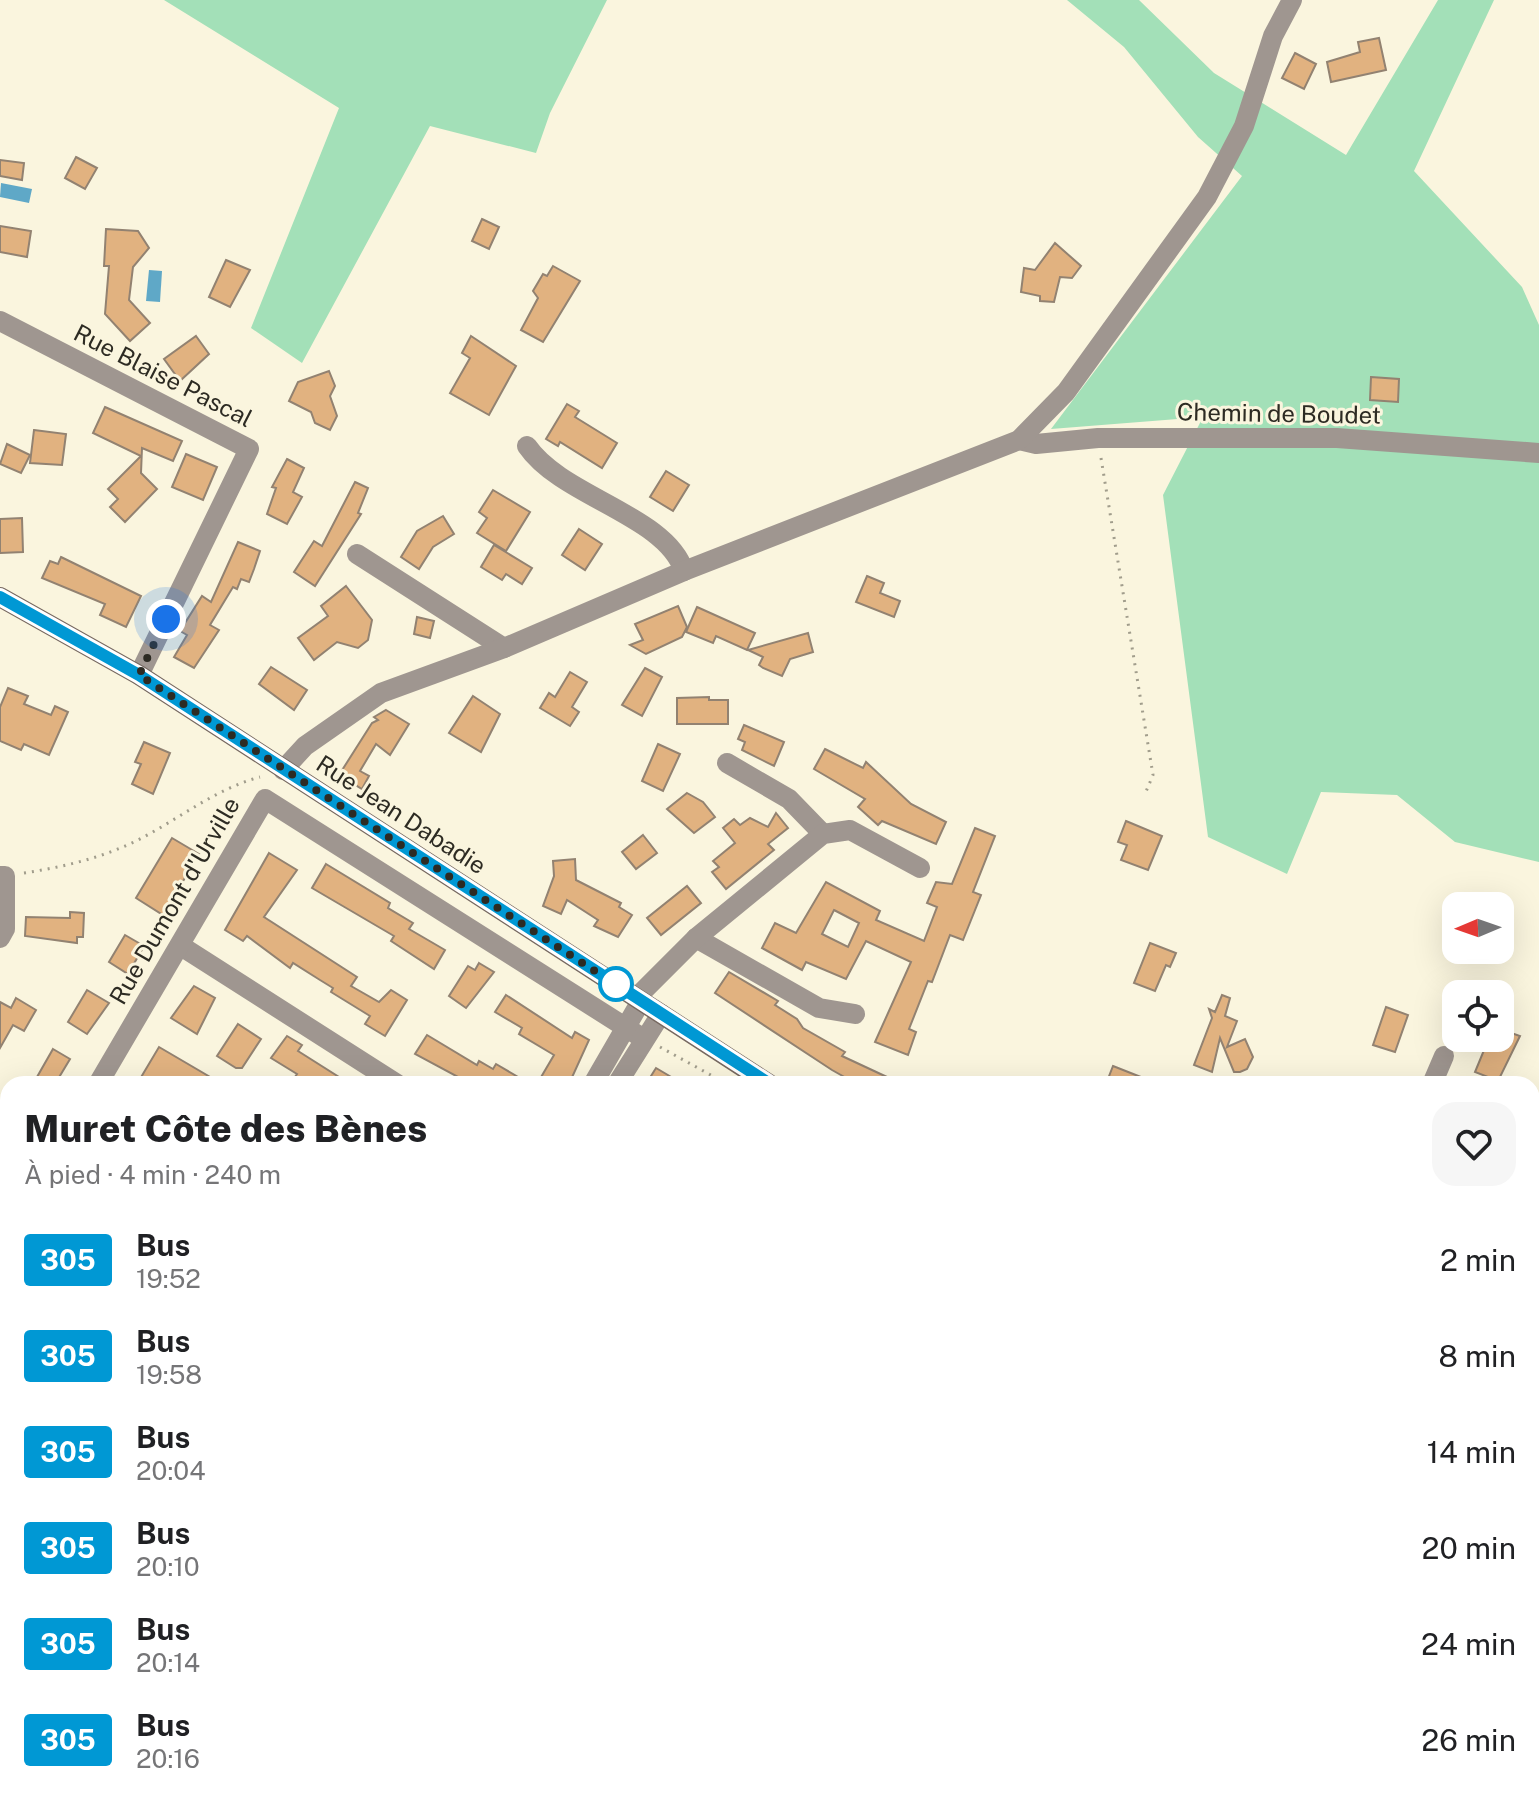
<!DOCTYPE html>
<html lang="fr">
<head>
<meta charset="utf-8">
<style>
	:root { --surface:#fff; --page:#f6f6f6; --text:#202124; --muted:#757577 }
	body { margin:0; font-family:"Public Sans",sans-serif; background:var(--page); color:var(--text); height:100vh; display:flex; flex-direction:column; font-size:30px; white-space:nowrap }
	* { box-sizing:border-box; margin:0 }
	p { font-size:26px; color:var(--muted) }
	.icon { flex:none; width:44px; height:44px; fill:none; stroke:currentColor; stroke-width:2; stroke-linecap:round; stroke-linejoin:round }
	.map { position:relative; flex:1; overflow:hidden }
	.sheet { position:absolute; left:0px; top:1076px; width:1540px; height:730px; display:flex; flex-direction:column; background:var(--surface); border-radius:24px 24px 0 0; box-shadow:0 8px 32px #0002 }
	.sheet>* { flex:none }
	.badge { padding:0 16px; border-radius:6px; font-size:28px; line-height:52px }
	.needle { width:52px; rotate:268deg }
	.buttons { position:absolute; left:1442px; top:892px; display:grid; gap:16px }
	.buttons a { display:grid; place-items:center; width:72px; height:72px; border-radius:16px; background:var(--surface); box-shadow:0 8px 32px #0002; font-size:40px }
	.you { position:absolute; width:40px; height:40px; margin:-20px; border:6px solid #fff; border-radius:50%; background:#1a73e8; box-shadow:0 0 0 12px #1a73e833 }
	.map>.badge { position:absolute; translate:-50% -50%; box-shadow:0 0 0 4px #fff }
	.round { display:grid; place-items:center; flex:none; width:84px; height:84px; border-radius:24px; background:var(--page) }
	.head { display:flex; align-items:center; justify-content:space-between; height:136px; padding:0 24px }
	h1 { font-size:38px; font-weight:800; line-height:60px }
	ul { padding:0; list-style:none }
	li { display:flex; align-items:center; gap:24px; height:96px; padding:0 24px }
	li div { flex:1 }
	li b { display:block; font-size:30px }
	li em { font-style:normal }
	li .badge { min-width:88px; font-weight:700; text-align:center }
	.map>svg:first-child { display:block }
	.green { fill:#a3e0b8 }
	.water { fill:#5fa8c7 }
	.building { fill:#e1b280; stroke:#928271; stroke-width:2; fill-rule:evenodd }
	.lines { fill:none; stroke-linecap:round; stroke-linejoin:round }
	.path { stroke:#a19d8c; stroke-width:3; stroke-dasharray:2 6; stroke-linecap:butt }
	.street { stroke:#9f9690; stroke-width:20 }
	.secondary { stroke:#776961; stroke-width:20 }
	.line-casing { stroke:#fff; stroke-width:18 }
	.line { stroke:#0098d4; stroke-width:12 }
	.walk { stroke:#2d2b23; stroke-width:8; stroke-dasharray:0 14.4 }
	.stop-dot { fill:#fff; stroke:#0098d4; stroke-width:4 }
	.labels { text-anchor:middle; stroke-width:6; stroke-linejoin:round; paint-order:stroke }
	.street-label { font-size:24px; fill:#2d2b23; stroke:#faf5de }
</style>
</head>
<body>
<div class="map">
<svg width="1539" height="1805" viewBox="0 0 1539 1805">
	<rect width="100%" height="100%" fill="#faf5de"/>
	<g class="green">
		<path d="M164,0H607L550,113L536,153L430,126L302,363L251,328L339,108Z"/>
		<path d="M1067,0H1139L1214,73L1346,155L1438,0H1494L1414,171L1522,287L1539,325V862L1455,842L1397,795L1321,792L1287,874L1208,837L1163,495L1203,417L1051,429L1242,176L1198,137L1124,47Z"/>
		<path d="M8,1343V1754L0,1750V1350Z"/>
		<path d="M99,1798H449L452,1804L460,1805H113Z"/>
		<path d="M558,1798H742L760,1805H551Z"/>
	</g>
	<g class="water">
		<path d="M1,183L32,189L29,203L0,197Z"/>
		<path d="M149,270L162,271L160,302L146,301Z"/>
	</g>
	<g class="building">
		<path d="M1379,38L1386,70L1331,82L1327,62L1360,52L1358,42Z"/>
		<path d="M1295,53L1316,64L1304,89L1282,78Z"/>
		<path d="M76,157L97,168L85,189L65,178Z"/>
		<path d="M0,160L24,163L22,180L0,176Z"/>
		<path d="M482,219L499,227L489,249L472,241Z"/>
		<path d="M0,226L31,231L27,257L0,252Z"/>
		<path d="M106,229L138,231L149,248L133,267L129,300L150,323L130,341L105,314L109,266H104Z"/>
		<path d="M1055,243L1081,266L1072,278L1060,277L1054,302L1040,301V296L1021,292L1024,268L1035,270Z"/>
		<path d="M226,260L250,270L230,307L209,297Z"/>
		<path d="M553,266L580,281L543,342L521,330L538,298L533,291L543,274L547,276Z"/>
		<path d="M196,336L209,354L180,381L164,359Z"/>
		<path d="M471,336L516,366L489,415L450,393L470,358L462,353Z"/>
		<path d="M329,371L335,386L330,396L337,416L330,430L315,423L311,412L289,401L298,382Z"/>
		<path d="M1371,377L1399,379L1398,402L1370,400Z"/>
		<path d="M567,404L579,411L575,417L617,443L602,468L560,442L558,446L546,439Z"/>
		<path d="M105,407L182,441L173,461L142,448L141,473L157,489L125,522L110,507L118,499L108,489L141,456L93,433Z"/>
		<path d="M34,430L66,434L62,465L30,463Z"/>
		<path d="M7,444L30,455L21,473L0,464Z"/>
		<path d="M186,454L217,467L203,500L172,487Z"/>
		<path d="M287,459L304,468L293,492L302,497L287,524L267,514L276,488L272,487Z"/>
		<path d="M666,471L689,485L673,511L650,497Z"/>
		<path d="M355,482L368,488L358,513L361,514L315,586L294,572L314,541L322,546Z"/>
		<path d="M493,490L530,512L506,551L477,533L487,518L479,512Z"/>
		<path d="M443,516L454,534L433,547L419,569L401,557L417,531Z"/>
		<path d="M22,518L23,552L0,553V519Z"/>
		<path d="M579,529L602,544L585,570L562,555Z"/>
		<path d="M238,542L260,551L254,569L249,582L241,579L237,589L233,587L210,625L219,630L194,668L174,657L187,635L180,631L202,596L211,602Z"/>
		<path d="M494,545L532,568L522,584L506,574L502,580L481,567Z"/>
		<path d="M61,557L141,596L126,627L100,615L105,604L42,578L50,561L58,564Z"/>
		<path d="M867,576L884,583L880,593L900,601L894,617L856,602Z"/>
		<path d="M346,586L372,620L368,640L358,648L337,642L314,660L298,638L328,616L321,606Z"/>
		<path d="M678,606L687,627L682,637L646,654L630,645L643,640L635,624Z"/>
		<path d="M697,607L755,633L747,650L716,636L713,643L686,632Z"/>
		<path d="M417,617L434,621L430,638L414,634Z"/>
		<path d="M808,633L813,652L790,659L782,676L763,668L759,665L763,657L748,650Z"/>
		<path d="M271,667L307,690L294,710L259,684Z"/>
		<path d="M645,668L662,677L642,716L622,705Z"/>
		<path d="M570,672L587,682L572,707L579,712L570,726L540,708L549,693L555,697Z"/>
		<path d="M8,688L28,696L24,704L51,715L55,706L68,712L49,755L24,744L21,750L0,741V707Z"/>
		<path d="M473,696L500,714L481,752L449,733Z"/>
		<path d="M709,697V700H728V724H677V698Z"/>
		<path d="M386,710L409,724L390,755L376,744L360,771L369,776L362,789L339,775L372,723L378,720L374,717Z"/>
		<path d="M744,725L784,742L774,766L742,750L745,742L738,739Z"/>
		<path d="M144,742L170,753L153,794L132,784L141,764L135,762Z"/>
		<path d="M658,744L680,754L663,791L642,781Z"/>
		<path d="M825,749L863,768L866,762L911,804L946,822L936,844L882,821L878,825L858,807L865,799L814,769Z"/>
		<path d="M687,793L703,802L715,817L694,833L667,809Z"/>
		<path d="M776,813L788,828L768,844L774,850L726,889L712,872L719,867L713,861L735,843L723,828L734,819L740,825L750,818L768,827Z"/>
		<path d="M1126,821L1162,836L1148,870L1121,860L1127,845L1118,842Z"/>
		<path d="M975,828L995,836L973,892L981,895L963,940L950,935L932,982L928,981L909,1029L916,1032L908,1055L875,1042L911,962L866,941L846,979L806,962L802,970L762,948L775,923L796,933L826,882L880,911L876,920L924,941L937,907L927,903L936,882L952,884ZM834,910L859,923L848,947L822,934Z"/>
		<path d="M643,835L657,853L636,869L622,852Z"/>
		<path d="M172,838L199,854L163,915L136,898Z"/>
		<path d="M269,853L297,870L264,917L357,977L351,986L379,1002L391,990L407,1000L385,1036L365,1024L370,1016L331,992L333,988L320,980L293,963L290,968L247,936L243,941L225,930Z"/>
		<path d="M575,859L576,880L621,903L619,907L632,915L618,937L594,926L598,920L567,900L561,914L543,906L554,876L553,861Z"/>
		<path d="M326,864L390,903L388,908L413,923L409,929L445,950L434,969L391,941L394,936L312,888Z"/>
		<path d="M687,886L701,903L661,935L647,918Z"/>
		<path d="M70,912L84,913L83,937H77V943L25,936L26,917L70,918Z"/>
		<path d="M125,935L144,946L128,974L109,962Z"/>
		<path d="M1150,943L1176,953L1170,967L1166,965L1155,991L1134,983Z"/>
		<path d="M479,963L494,972L466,1008L449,996L468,966L475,970Z"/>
		<path d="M729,972L778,1001L775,1005L797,1019L803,1028L845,1052L842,1056L902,1084H857L832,1070L715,993Z"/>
		<path d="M194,986L215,998L197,1034L171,1018Z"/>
		<path d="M87,990L109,1003L87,1034L68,1022Z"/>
		<path d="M506,995L572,1038L575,1032L589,1040L569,1084H537L554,1055L519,1034L522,1028L495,1012Z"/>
		<path d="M1222,995L1230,998L1225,1016L1237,1021L1227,1047L1245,1039L1253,1057L1247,1069L1240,1072H1234L1220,1038L1212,1072L1194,1065L1212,1018L1209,1009L1215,1012Z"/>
		<path d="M16,998L36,1010L24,1031L13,1025L0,1048V1002L11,1008Z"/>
		<path d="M1386,1007L1408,1015L1395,1052L1373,1045Z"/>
		<path d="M238,1024L261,1039L242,1068H236L217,1056Z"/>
		<path d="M1500,1029L1520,1036L1498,1081L1475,1072L1489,1038H1500Z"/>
		<path d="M427,1035L477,1065L479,1061L493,1069L496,1064L530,1084H471L415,1054Z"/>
		<path d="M287,1036L302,1045L298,1051L350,1084H290L297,1074L271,1058Z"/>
		<path d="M159,1047L222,1084H137Z"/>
		<path d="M53,1049L70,1059L55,1084H33Z"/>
		<path d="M1113,1066L1156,1083V1084H1106Z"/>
		<path d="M656,1068L683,1084H646Z"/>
	</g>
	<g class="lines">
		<g class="path">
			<path d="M1101,458L1153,775L1145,794"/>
			<path d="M24,873C63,867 102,858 138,840C179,819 215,789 260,777"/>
			<path d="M660,1047L727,1084"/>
			<path d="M645,1798L648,1805"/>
		</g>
		<g class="street">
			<path d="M0,321L249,449L139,675"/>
			<path d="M1019,440L1036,444L1098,438H1337L1539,453"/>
			<path d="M527,446C562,497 666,515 684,571"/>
			<path d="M357,554L504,648"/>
			<path d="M727,763L789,799L823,834"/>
			<path d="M283,770L305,746L381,693L504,648L684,571L1019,440L1066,392L1207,197L1244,126L1273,36L1292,0"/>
			<path d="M0,876H5V929L0,938"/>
			<path d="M696,938L819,1008L855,1014"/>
			<path d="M181,946L397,1084"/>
			<path d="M636,998L696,938L823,834L850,830L920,868"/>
			<path d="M98,1084L265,799L644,1039"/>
			<path d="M593,1084L641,1001"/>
			<path d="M617,1084L661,1014"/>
			<path d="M1432,1084L1444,1056"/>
			<path d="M0,1212V1215"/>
			<path d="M1532,1240L1539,1237"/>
			<path d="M0,1322L8,1324"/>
			<path d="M1043,1798L1060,1805"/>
			<path d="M32,1805L35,1800"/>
			<path d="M1205,1805L1208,1798"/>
		</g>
		<g class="secondary">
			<path d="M0,597L139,675L769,1084"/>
			<path d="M1532,1612L1539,1618"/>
		</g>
	</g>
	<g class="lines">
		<defs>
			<path id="line" d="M0,597L139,675L770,1084"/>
		</defs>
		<use href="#line" class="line-casing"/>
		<use href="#line" class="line"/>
		<path class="walk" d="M166,619L139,675L621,988L616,984"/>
	</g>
	<circle class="stop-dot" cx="616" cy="984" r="16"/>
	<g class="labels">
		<g class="street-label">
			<text transform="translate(163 376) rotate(27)" y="8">Rue Blaise Pascal</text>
			<text transform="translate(1279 414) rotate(1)" y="8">Chemin de Boudet</text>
			<text transform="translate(401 815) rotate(33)" y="8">Rue Jean Dabadie</text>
			<text transform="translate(175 901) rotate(-60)" y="8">Rue Dumont d'Urville</text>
		</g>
	</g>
</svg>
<div class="buttons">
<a><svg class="needle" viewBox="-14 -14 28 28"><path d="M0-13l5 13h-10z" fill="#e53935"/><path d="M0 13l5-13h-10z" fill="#757577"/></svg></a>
<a><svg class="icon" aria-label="locate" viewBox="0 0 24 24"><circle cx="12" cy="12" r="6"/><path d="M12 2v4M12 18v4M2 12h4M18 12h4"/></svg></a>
</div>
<div class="you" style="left:166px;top:619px"></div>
<section class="sheet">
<div class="head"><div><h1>Muret Côte des Bènes</h1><p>À pied · 4 min · 240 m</p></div><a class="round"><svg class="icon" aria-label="heart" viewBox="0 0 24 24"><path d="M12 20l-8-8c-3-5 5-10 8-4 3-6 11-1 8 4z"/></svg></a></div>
<ul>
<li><span class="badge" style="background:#0098d4;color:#fff">305</span><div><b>Bus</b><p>19:52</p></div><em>2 min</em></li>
<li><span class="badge" style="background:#0098d4;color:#fff">305</span><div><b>Bus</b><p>19:58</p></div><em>8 min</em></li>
<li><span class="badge" style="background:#0098d4;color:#fff">305</span><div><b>Bus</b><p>20:04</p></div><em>14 min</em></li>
<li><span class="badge" style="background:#0098d4;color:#fff">305</span><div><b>Bus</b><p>20:10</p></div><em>20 min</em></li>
<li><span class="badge" style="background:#0098d4;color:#fff">305</span><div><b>Bus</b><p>20:14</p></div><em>24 min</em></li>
<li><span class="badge" style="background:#0098d4;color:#fff">305</span><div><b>Bus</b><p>20:16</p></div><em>26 min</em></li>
</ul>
</section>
</div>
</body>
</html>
